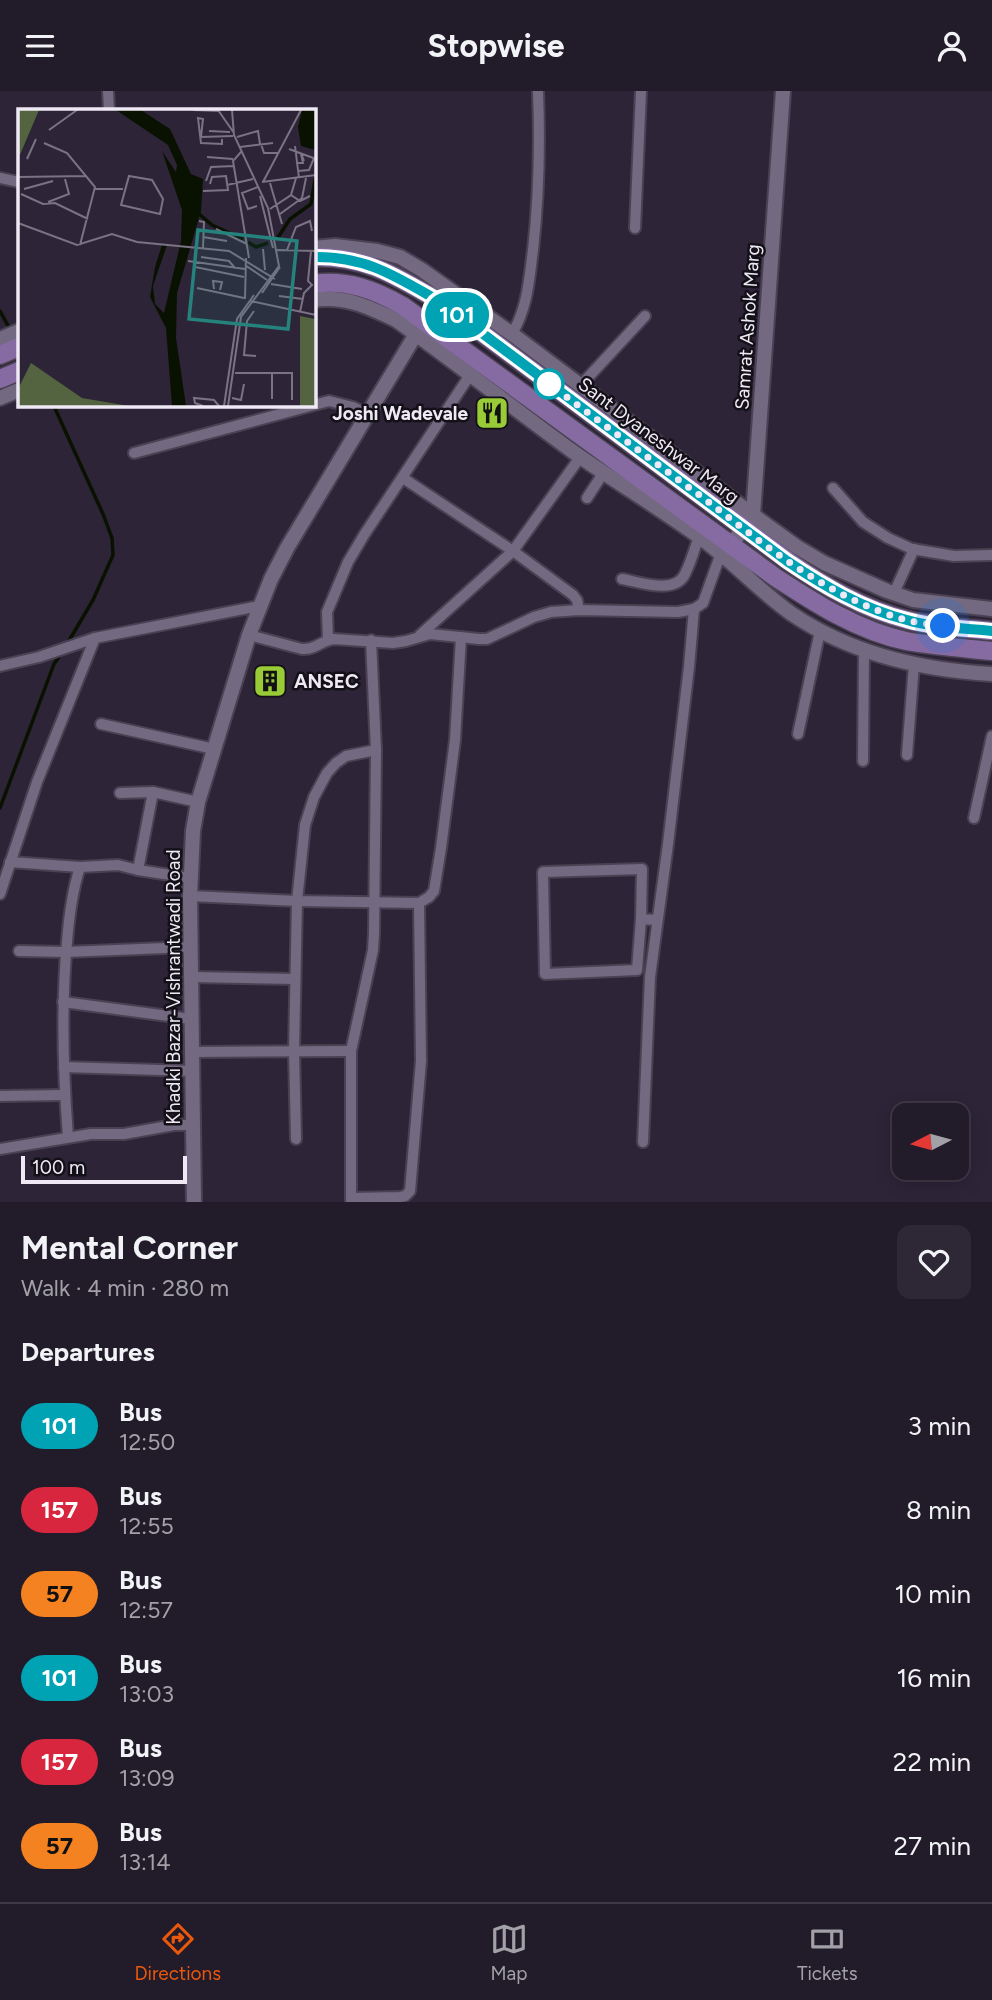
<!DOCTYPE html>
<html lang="en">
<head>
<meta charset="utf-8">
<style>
	:root { --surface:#221b2a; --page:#2e2836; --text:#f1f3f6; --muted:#a2a1a8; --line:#3f3947; --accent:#ea580c }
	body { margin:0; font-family:Figtree,sans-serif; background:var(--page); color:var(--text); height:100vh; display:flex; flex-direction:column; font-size:26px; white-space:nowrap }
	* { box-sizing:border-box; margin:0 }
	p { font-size:23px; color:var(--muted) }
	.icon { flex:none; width:38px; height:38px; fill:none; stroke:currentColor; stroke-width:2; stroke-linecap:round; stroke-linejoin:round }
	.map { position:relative; height:1111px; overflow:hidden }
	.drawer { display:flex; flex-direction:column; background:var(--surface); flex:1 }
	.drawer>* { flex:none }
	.badge { padding:0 14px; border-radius:23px; font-size:24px; line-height:46px }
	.needle { width:46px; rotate:264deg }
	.buttons { position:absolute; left:892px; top:1012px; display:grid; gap:14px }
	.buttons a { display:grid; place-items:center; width:77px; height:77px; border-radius:14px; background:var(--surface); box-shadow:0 4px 18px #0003,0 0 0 2px var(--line); font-size:35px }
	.scale { position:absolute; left:21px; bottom:18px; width:166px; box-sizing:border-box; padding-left:7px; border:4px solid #eee9f5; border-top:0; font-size:19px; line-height:24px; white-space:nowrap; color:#eee9f5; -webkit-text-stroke:5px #141018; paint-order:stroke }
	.you { position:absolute; width:35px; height:35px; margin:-18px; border:5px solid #fff; border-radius:50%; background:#1a73e8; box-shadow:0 0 0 10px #1a73e833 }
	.map>.badge { position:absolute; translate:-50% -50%; box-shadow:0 0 0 4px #fff }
	h2 { padding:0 21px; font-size:26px; line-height:63px }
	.round { display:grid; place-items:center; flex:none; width:74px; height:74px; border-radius:14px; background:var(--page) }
	.headline { display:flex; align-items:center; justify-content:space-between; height:119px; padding:0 21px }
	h1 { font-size:33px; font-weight:700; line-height:52px }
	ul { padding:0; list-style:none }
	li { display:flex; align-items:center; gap:21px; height:84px; padding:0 21px }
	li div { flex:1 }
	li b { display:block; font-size:26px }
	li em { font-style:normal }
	li .badge { min-width:77px; font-weight:700; text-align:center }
	header { display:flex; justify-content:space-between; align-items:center; height:91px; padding:0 21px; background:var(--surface); font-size:32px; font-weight:700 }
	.menu { display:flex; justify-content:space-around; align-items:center; height:98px; border-top:2px solid var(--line); background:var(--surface); font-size:19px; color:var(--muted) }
	.menu a { display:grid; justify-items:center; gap:4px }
	.menu .selected { color:var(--accent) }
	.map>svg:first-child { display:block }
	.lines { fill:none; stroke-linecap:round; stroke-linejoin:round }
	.stream { stroke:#091100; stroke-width:3.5 }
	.minor-casing { stroke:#4a4252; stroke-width:14 }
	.tertiary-casing { stroke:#4a4252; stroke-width:18 }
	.primary-casing { stroke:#4a4252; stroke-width:21 }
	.minor { stroke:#736980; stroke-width:10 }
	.tertiary { stroke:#736980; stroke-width:14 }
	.primary { stroke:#866ba3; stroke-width:18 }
	.line-casing { stroke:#fff; stroke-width:16 }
	.line { stroke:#00a3b4; stroke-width:10 }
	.walk { stroke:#eee9f5; stroke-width:7; stroke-dasharray:0 12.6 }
	.stop-dot { fill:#fff; stroke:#00a3b4; stroke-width:3.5 }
	.labels { text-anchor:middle; stroke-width:5; stroke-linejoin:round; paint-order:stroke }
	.street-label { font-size:19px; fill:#eee9f5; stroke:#141018 }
	.poi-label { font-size:19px; font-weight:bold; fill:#eee9f5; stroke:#141018; text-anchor:end }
	.inset-river { fill:none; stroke:#091100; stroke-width:3.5 }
	.inset-road { fill:none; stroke:#7a7384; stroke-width:2 }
	.view { fill:#25827c; fill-opacity:0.15; stroke:#25827c; stroke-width:3.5 }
	.inset-edge { fill:none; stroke:#eee9f5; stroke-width:3.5 }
</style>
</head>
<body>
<header><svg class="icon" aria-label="menu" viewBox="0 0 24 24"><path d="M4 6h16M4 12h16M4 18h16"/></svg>Stopwise<svg class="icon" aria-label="person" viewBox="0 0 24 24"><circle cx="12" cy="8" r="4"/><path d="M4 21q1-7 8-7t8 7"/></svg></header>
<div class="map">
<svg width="992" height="1111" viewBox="0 0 992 1111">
	<rect width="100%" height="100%" fill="#2d2438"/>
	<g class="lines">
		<g class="stream">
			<path d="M0,220L11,240"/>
			<path d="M53,313L103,423L112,447L113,464L93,509L67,553"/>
			<path d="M0,717L54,573L61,563"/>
		</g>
		<defs>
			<g id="minor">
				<path d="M108,0L109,19"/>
				<path d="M0,87L19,91"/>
				<path d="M635,137L641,0"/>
				<path d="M512,243C528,216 529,188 533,159C539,106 540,53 538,0"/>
				<path d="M581,294L645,225"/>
				<path d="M134,362L329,310L353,316L368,323"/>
				<path d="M403,387L513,460L573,504L577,509L579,519"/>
				<path d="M833,397L863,431L888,447L912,458L954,465L992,464"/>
				<path d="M587,407L604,381"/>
				<path d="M622,488C640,491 675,504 685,483C691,471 695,457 699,445"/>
				<path d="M894,502L914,458"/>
				<path d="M249,544L302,558C316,559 322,549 334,548L393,552L406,550L430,543L479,548H487L534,526L551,521L579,519L678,521L694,518L703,512L721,462"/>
				<path d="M420,544L513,460L581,365"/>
				<path d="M328,549L327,521L348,471L364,444L470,284"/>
				<path d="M0,575L39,566L95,547L259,515"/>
				<path d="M101,633L214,658"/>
				<path d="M798,643L820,540"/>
				<path d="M907,664L914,573"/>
				<path d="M863,670L864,559"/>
				<path d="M120,702L153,701L198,711"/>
				<path d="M974,727L992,645"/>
				<path d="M10,771L80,776L118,774L138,779L190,787"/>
				<path d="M138,779L153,701"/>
				<path d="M0,803L37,691L95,547"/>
				<path d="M190,805L297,810L419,812"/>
				<path d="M641,828L642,778L543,781L545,883L637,879L641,828L657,829"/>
				<path d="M19,860L66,861L190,856"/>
				<path d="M191,886L295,888"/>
				<path d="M63,911L191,928"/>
				<path d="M192,961L351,960"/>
				<path d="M64,976L192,980"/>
				<path d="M0,1005L65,1004"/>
				<path d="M68,1046C63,981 61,916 67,851C69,825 72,801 80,776"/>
				<path d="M296,1048L294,960L297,810L305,734L314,706L327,682L336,672L346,665L376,659"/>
				<path d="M643,1051L650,886L668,753L689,576L694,518"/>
				<path d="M0,1058L91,1043H124L174,1034H193"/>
				<path d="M351,1107L400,1106L405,1105L410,1100L421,970L419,812L429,806L434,800L441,757L455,649L461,546"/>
				<path d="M351,1111V960L373,859L374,843L376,659L371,549"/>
			</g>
			<g id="tertiary">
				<path d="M313,157L335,155L377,160L400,166L422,179L512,243L753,424L797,456L824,472L887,500L913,509L992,518"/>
				<path d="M313,209C344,204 369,216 396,229C458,273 518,321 579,365C618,392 659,417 698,445C731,468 758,499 792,523C851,563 922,579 992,583"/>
				<path d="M0,248L19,240"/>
				<path d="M0,307L19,299"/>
				<path d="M725,459L731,454L753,424L783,0"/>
				<path d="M194,1111L190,805L193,740L198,711L249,544L271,488L287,457L416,243L435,219L448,198"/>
			</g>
			<g id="primary">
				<path d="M313,166C366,165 396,185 439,210L787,469C824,495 863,518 907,529C934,536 964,537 992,540"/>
				<path d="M313,193C347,188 375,199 403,215L775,486C815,512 858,540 906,550C934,555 963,557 992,560"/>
				<path d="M0,264L19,256"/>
				<path d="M0,288L19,280"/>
			</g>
		</defs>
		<use href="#minor" class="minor-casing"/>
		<use href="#tertiary" class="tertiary-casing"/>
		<use href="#primary" class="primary-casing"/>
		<use href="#minor" class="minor"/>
		<use href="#tertiary" class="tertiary"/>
		<use href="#primary" class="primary"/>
	</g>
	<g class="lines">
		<defs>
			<path id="line" d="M313,166C366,165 395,185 439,210L787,470C824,495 863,518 907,529C934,537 964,537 992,540"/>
		</defs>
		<use href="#line" class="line-casing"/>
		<use href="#line" class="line"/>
		<path class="walk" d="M549,293L548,292C599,330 650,368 702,406C765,454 828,507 906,529C918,532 931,533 943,535"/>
	</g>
	<defs>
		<symbol id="restaurant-square" viewBox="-11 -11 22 22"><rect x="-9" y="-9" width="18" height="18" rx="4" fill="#99cb36" stroke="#141018"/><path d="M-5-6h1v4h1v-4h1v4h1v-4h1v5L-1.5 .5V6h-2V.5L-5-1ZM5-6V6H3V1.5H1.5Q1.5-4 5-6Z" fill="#111"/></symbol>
		<symbol id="building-square" viewBox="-11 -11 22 22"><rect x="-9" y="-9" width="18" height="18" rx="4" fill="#99cb36" stroke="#141018"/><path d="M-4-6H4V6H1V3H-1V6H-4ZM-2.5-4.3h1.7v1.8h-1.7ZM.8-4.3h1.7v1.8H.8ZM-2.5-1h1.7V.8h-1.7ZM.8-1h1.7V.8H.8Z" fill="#111"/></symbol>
	</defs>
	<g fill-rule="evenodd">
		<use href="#restaurant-square" x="473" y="303" width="38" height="38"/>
		<use href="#building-square" x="251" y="571" width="38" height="38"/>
	</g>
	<circle class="stop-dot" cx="549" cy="293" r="14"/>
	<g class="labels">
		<g class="street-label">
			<text transform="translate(747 236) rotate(-86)" y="7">Samrat Ashok Marg</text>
			<text transform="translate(659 349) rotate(37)" y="7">Sant Dyaneshwar Marg</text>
			<text transform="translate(173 896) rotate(-90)" y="7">Khadki Bazar-Vishrantwadi Road</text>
		</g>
		<g class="poi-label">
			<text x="468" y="329">Joshi Wadevale</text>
			<text x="294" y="597" text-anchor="start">ANSEC</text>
		</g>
	</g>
	<g transform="translate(18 18)">
		<rect width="298" height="298" fill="#2d2438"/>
		<path d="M0,1H21L1,48H0ZM282,207L297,210V297H282ZM13,254L64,289L111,297H0V280Z" fill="#556440"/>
		<path d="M98,1H123L152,20L173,65L185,70L183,102L159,184L158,229L168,297H154L148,219L132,188L137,158L144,136H149L135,177L137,195L146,204L163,132L164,101L144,42L158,63L159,56L150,36ZM284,1H297V41L283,37L280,18Z" fill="#091100"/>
		<path class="inset-river" d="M180,104L194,116L225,130M259,130L272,110L293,95L297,70M230,133L238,138L250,134"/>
		<path class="inset-road" d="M175,1L201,2M200,1L216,24M31,21L59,1M191,22L212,23M219,28L240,22L242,35M204,30V35L183,34L180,9L185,10L183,28L215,27M26,34L49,44L77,78L62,136M243,35L246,44H260M277,37L281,69M222,38L255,34M271,40L298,50M223,43L215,52L231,149M189,48L215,50M9,50L18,30M278,54H285L283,45L286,52M280,62L291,61L296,49M111,67L134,71L145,90L142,105L103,96ZM0,68L68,67M188,72L193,58L216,57M244,73L298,66M245,73L283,1M252,74L264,115M209,76L235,70M6,80L35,72M77,80H105M185,82L210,81L208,67L194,68L192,75M3,85L25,95L37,94L70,110M273,86L282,92L292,87M242,87L255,139M30,93L51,85L47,70M239,97L230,100L224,84L240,78M252,100L273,86L278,69M262,105L284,89L288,69M181,112L186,113L185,139M0,114L59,136L94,125L119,133L211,142L257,170M198,120L229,135M185,128L209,132M245,140L247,161M259,141L298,142M269,141L278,118L292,112L294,122M183,148L211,152L217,159M170,152L227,160M177,153V158L226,168M227,156L249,171M253,175L284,180M179,179L226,189M196,180L195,172L204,173L202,181M244,184L262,158M261,187L285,190M227,190L228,149M232,192L298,206M236,202L229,212L226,246L238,247M282,203L286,184L294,176L290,172L293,142M217,264H274V291M214,289L223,291L226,275M254,290V264M185,297L177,294L176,289L196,291L201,297M206,297L219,210L236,186M210,297L223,208L261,157L250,99L216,26L214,1"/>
		<path class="view" d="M180,121L279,132L270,220L171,210Z"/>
		<rect width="298" height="298" class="inset-edge"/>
	</g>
</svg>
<div class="buttons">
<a><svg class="needle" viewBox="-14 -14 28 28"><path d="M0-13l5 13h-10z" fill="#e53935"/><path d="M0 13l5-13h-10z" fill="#a2a1a8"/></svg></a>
</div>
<div class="scale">100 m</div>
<div class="you" style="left:943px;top:535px"></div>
<b class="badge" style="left:457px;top:224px;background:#00a3b4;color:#fff">101</b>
</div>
<section class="drawer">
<div class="headline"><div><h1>Mental Corner</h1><p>Walk · 4 min · 280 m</p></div><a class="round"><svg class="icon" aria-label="heart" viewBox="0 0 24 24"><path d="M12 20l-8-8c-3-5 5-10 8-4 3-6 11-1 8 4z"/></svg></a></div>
<h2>Departures</h2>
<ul>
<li><span class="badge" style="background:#00a3b4;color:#fff">101</span><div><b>Bus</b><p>12:50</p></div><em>3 min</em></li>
<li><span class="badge" style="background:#d7263d;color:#fff">157</span><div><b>Bus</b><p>12:55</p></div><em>8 min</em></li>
<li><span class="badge" style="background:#f58220;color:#111">57</span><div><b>Bus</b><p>12:57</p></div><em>10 min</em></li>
<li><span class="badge" style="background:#00a3b4;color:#fff">101</span><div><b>Bus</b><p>13:03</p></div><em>16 min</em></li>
<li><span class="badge" style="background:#d7263d;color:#fff">157</span><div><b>Bus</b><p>13:09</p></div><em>22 min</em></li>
<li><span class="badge" style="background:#f58220;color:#111">57</span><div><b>Bus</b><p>13:14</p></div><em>27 min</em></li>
</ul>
</section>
<nav class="menu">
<a class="selected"><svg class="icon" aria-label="directions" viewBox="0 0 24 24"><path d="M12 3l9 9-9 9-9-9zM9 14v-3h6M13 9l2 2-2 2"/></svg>Directions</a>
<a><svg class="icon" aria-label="map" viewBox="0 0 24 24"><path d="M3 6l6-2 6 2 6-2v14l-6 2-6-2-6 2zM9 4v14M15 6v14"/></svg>Map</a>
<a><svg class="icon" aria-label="tickets" viewBox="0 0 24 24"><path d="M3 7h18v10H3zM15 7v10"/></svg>Tickets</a>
</nav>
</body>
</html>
